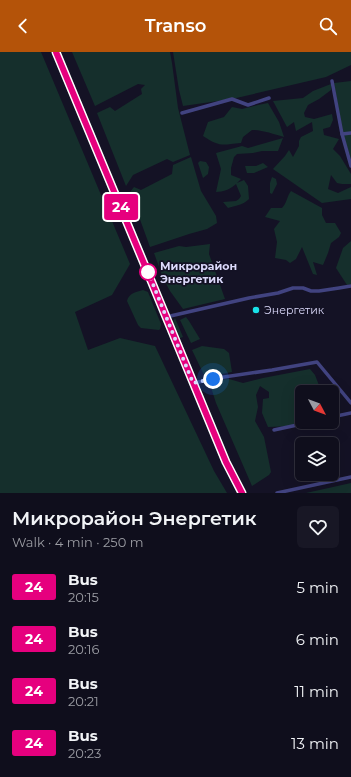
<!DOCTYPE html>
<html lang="en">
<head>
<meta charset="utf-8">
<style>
	:root { --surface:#0f0e1c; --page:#181725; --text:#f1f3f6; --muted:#9b9ca3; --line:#2f2e3b; --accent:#b45309 }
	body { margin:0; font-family:Montserrat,sans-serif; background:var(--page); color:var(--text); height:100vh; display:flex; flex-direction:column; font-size:15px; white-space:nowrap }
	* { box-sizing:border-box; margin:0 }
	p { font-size:13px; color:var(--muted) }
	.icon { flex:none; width:22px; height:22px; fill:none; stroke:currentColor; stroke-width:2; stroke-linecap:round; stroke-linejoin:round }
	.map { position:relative; height:441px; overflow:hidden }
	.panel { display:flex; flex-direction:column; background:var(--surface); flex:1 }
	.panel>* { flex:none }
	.badge { padding:0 8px; border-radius:3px; font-size:14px; line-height:26px }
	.needle { width:26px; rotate:131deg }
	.fabs { position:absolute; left:295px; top:333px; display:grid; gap:8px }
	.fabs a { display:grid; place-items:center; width:44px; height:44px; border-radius:6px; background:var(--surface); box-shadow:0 4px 16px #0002,0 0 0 1px var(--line); font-size:20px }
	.you { position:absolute; width:20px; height:20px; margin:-10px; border:3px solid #fff; border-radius:50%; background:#1a73e8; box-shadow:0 0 0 6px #1a73e833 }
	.map>.badge { position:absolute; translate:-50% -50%; box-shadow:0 0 0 2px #fff }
	.round { display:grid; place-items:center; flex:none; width:42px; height:42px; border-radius:6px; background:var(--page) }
	.summary { display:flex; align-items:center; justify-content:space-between; height:68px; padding:0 12px }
	h1 { font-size:19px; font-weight:600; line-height:30px }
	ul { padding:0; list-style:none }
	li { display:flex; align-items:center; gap:12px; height:52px; padding:0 12px }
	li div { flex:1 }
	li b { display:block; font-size:15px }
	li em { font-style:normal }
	li .badge { min-width:44px; font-weight:700; text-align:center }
	header { display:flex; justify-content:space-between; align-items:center; height:52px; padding:0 12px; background:var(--accent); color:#fff; font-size:18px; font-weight:600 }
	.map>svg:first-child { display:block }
	.green { fill:#152f2c }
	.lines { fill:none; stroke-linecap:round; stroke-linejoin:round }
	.minor { stroke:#414380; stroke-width:3.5 }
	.secondary { stroke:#7a7ff2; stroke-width:5.5 }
	.line-casing { stroke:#fff; stroke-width:9 }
	.line { stroke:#e6007e; stroke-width:6 }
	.walk { stroke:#dcdafb; stroke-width:4; stroke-dasharray:0 7.2 }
	.stop-dot { fill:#fff; stroke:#e6007e; stroke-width:2 }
	.poi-dot { fill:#19e1e8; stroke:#141225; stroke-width:1.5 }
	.labels { text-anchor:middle; stroke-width:3.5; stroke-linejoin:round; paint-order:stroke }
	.stop-label { font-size:11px; font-weight:bold; fill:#dcdafb; stroke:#141225; text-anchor:start }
	.poi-label { font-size:11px; fill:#dcdafb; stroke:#141225; text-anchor:start }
</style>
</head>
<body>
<header><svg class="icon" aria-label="back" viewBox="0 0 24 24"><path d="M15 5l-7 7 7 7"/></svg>Transo<svg class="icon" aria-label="search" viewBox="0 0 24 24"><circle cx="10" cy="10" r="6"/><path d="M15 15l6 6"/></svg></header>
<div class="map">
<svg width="351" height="441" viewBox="0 0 351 441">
	<rect width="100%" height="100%" fill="#141225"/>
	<g class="green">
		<path d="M0,0H41L130,212L112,243L75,260L88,298L120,286L155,294L214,419L227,441H0Z"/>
		<path d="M72,0H170L172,11L178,56L190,103L173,110L167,107L133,123L126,134L97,61L110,55L115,59L142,42L141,37L145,33L138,32L95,54Z"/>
		<path d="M173,0H351V13L326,25L232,47L183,54L179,38Z"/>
		<path d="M351,29V108L343,81L334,31Z"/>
		<path d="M331,32V38L319,47L308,53L304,61L305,65L314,67L332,62L333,68L330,75L323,77L324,83L339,87L333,97L340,104L351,122V132H342L337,131L331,123L328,137L338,141L351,135V147L322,151L273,117L285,104L289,98L293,105L299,94V89L301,85L313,79L312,70L296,79L294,70L287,75L273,49L303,46L313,39Z"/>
		<path d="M268,51L279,70L284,85C273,82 263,78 252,78L243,85L241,91C221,93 220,95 203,84L208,70L224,65L232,55L242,57L258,53Z"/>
		<path d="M283,86L278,99H262L253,101L237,102L234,105L231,116V123L241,127L237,131L244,128L248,134L249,147C243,153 235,154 228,156L223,150L236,149L239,147L241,144L236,132C231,137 223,140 216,140L221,117L216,101L242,94L248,96Z"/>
		<path d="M191,105L201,139L216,164L217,171L207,177L189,182L150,195L130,140L134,135L141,138L172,122L173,113Z"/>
		<path d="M200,109L206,110L209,115L208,122L203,126L198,111Z"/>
		<path d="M263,111L268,115L254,121H247L245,114H256Z"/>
		<path d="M272,125L276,127L277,132L272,142L270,141V131Z"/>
		<path d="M291,139L322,156V163L326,171H335L341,181L339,185L331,191L328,201L323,213L313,210L317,223L313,222L302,195L296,207L290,211L286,208L275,206L277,190L274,177L280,169L265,165L271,156H282C287,151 287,144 291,139Z"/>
		<path d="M351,189V232L347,233L336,216L343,196Z"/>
		<path d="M210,192L209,202L225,247L183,257L170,239L163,226L154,201L179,194L186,195Z"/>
		<path d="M143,238L148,240L161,272L160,277L159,278L141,276L138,273L127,249C129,241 136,240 143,238Z"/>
		<path d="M186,265L189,269L200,287L191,291L180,268Z"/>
		<path d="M175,266L183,285L180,286L173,270Z"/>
		<path d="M202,294L224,297L229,301L232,320L205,325L192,298Z"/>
		<path d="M310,317L315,323L320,336L334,340L338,359L332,361V340H302V370H306L295,374L268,375L262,361L263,347L269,346V340L260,334L256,343L258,355L255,369L264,385L271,420L269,423L252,434L216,351L209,329L229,327L243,331L263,326Z"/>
		<path d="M351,431V441H306Z"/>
	</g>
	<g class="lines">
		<g class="minor">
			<path d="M332,29L342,82L351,114"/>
			<path d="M182,61L232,47L248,53L269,46"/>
			<path d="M342,82L351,81"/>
			<path d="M166,265L249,246L278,241L293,236H303L311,239H319L339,236L351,234"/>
			<path d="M193,331L224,325L272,318L317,310L351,351"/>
			<path d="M332,365L351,361"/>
			<path d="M274,378L311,370"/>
			<path d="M277,441L351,425"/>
		</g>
		<path class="secondary" d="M56,0L150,226L225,410L242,441"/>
	</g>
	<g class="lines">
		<defs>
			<path id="line" d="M56,0L150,226L226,410L242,441"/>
		</defs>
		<use href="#line" class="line-casing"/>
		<use href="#line" class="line"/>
		<path class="walk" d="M148,220L193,331L213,327"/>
	</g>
	<circle class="stop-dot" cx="148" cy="220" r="8"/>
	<circle class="poi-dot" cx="256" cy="258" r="4"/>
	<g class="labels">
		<g class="stop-label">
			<text x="160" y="218">Микрорайон<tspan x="160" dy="13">Энергетик</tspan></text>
		</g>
		<g class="poi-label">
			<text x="264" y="262">Энергетик</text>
		</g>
	</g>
</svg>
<div class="fabs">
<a><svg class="needle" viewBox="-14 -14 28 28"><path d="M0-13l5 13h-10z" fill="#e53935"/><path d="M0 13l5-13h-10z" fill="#9b9ca3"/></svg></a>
<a><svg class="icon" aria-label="layers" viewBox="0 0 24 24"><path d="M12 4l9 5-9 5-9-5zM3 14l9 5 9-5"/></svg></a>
</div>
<div class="you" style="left:213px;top:327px"></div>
<b class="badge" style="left:121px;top:155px;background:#e6007e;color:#fff">24</b>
</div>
<section class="panel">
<div class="summary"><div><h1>Микрорайон Энергетик</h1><p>Walk · 4 min · 250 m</p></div><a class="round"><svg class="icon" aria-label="heart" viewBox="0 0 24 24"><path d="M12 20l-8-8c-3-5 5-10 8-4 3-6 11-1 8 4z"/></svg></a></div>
<ul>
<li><span class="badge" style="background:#e6007e;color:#fff">24</span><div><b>Bus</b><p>20:15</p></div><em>5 min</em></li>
<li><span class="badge" style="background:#e6007e;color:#fff">24</span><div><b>Bus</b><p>20:16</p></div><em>6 min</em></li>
<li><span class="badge" style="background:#e6007e;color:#fff">24</span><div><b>Bus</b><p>20:21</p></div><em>11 min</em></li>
<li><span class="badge" style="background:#e6007e;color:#fff">24</span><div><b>Bus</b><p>20:23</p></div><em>13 min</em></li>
</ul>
</section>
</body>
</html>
